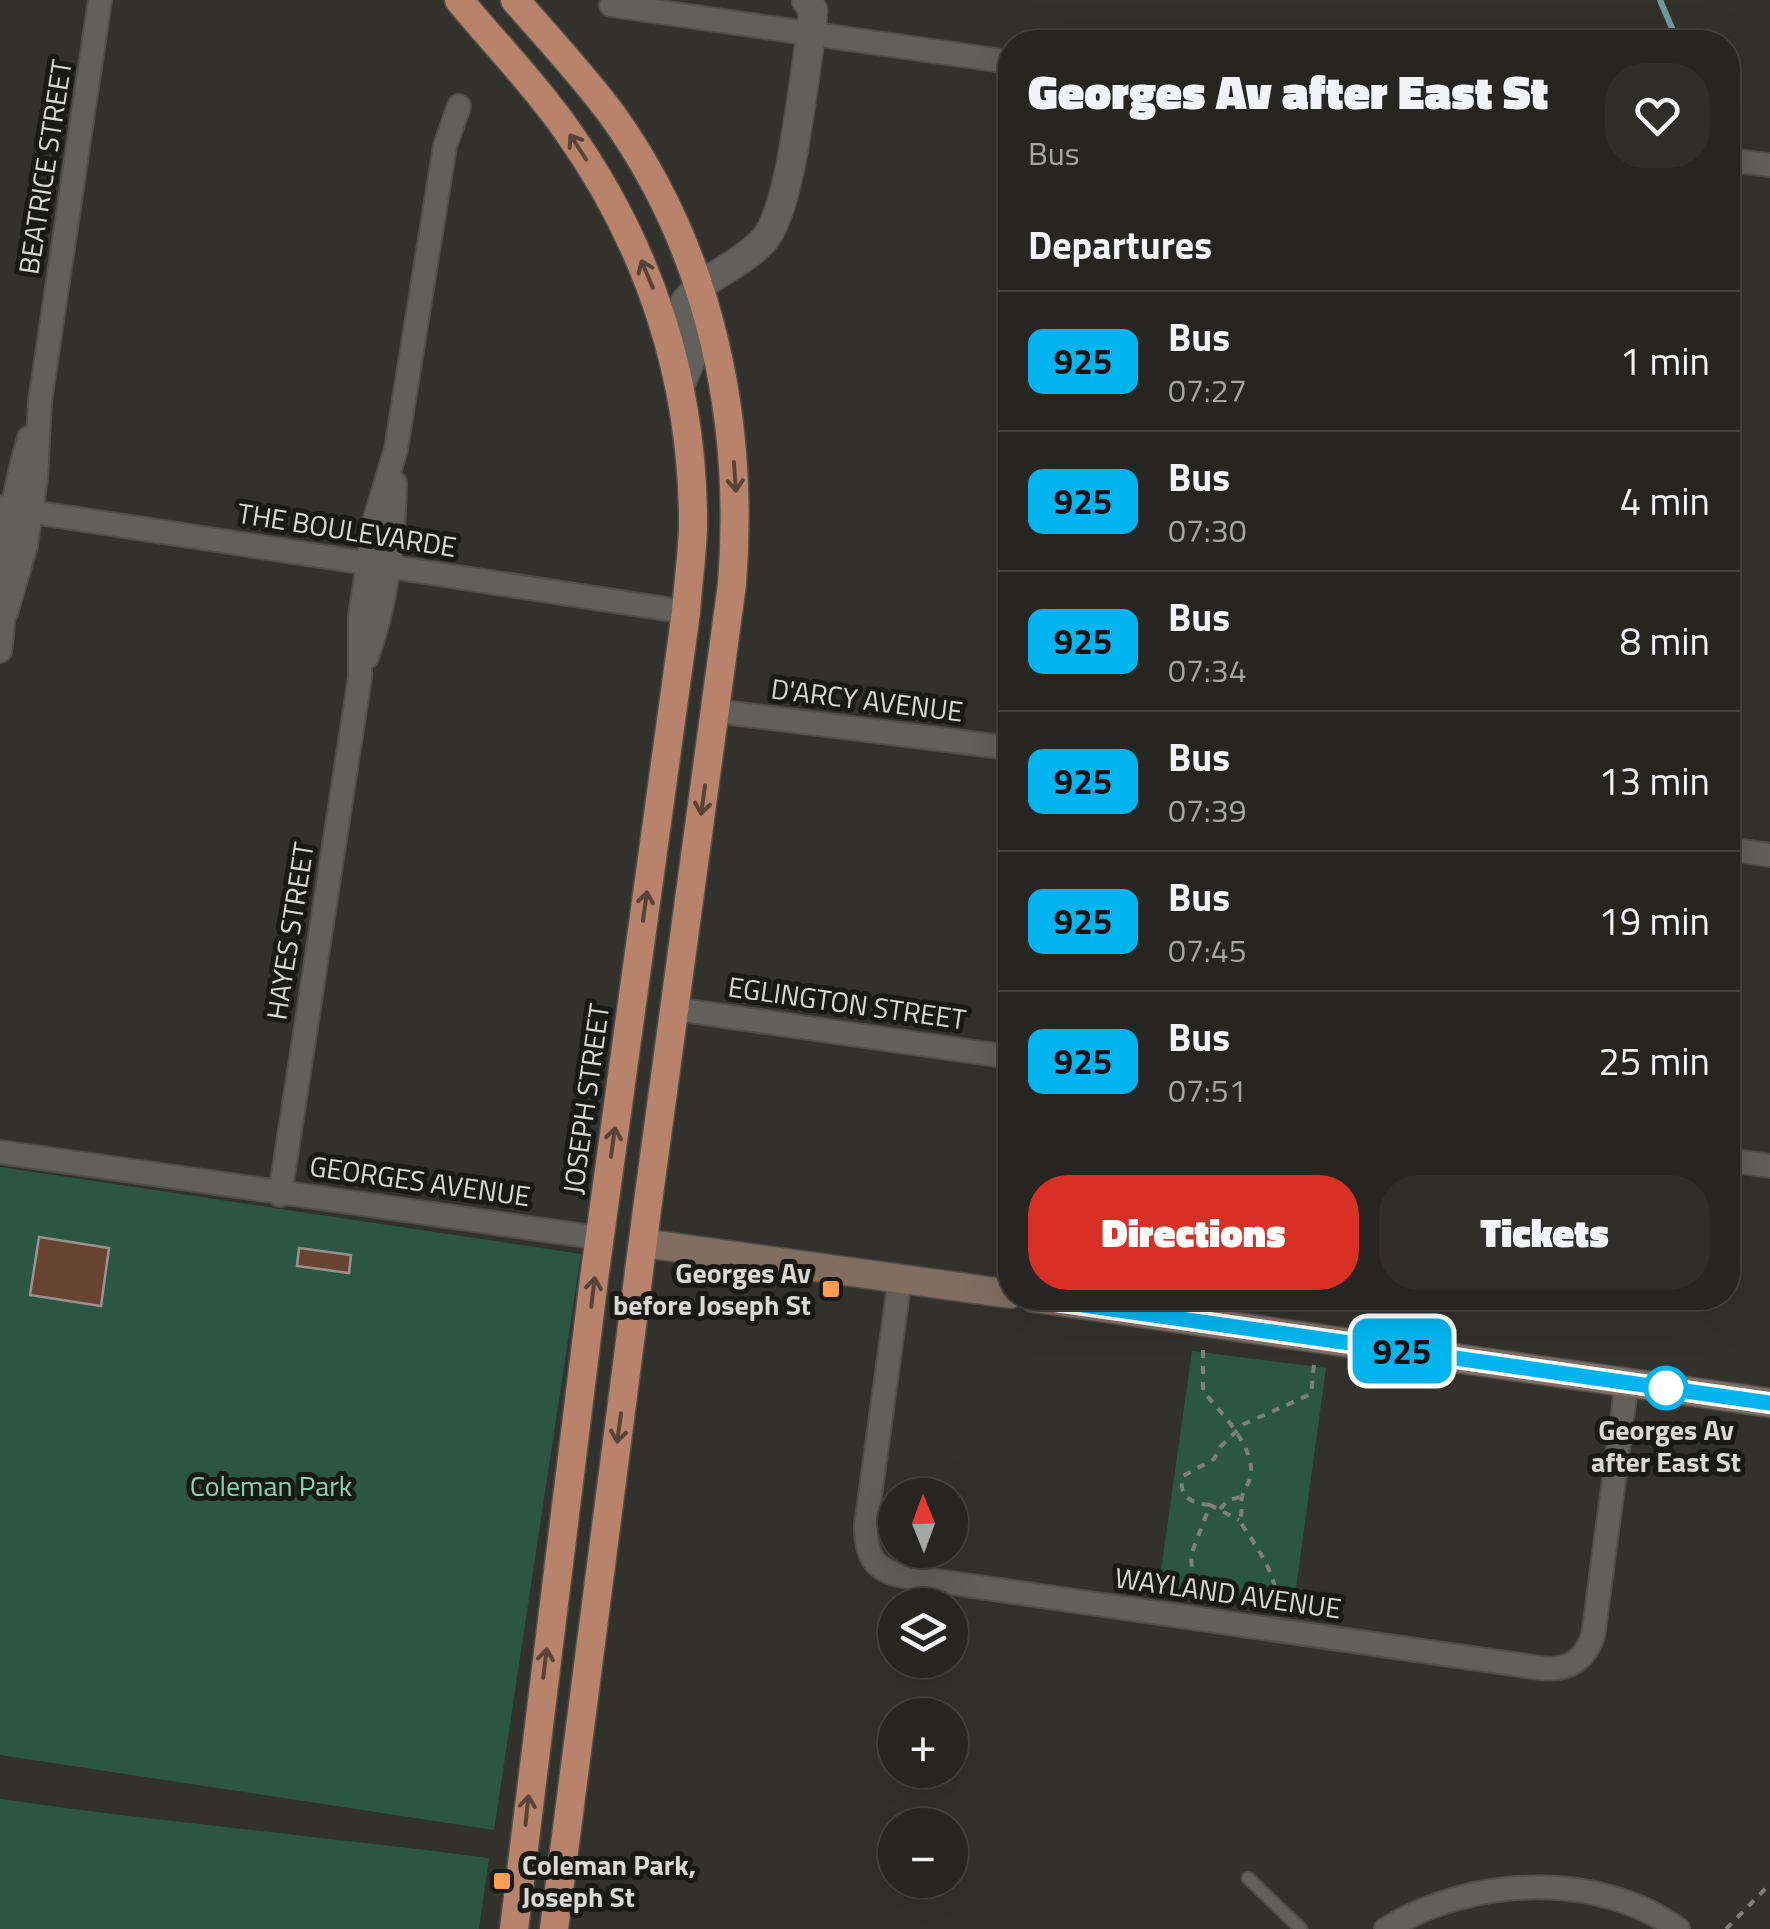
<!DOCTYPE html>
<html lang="en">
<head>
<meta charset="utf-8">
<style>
	:root { --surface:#262521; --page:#2e2d2a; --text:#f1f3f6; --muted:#a4a5a5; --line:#42423f; --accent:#d93025 }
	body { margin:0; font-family:"Titillium Web",sans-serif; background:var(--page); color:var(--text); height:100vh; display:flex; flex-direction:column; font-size:38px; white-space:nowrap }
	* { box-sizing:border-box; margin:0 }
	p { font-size:32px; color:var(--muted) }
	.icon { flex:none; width:55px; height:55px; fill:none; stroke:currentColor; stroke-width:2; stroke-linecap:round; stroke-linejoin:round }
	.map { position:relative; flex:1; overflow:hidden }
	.side { position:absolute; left:998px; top:30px; width:742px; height:1280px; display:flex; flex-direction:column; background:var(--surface); border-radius:40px; box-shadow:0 10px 40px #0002,0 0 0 2px var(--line) }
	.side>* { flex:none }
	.badge { padding:0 20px; border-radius:15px; font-size:35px; line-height:65px }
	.needle { width:65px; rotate:359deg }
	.fabs { position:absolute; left:878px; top:1478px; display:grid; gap:20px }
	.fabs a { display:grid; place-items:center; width:90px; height:90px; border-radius:50%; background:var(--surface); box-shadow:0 10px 40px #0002,0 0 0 2px var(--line); font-size:50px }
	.map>.badge { position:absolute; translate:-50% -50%; box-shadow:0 0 0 5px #fff }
	h2 { padding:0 30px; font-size:38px; line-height:90px }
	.round { display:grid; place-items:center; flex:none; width:105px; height:105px; border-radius:40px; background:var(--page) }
	.overview { display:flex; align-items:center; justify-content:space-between; height:170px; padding:0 30px }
	h1 { font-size:48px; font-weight:800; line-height:75px }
	.cta { display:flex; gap:20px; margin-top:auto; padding:20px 30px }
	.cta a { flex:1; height:115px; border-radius:40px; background:var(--accent); color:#fff; font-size:40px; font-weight:800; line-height:115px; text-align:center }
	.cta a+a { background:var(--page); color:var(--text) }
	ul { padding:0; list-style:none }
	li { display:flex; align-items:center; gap:30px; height:140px; padding:0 30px; border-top:2px solid var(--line) }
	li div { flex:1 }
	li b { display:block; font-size:38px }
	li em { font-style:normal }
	li .badge { min-width:110px; font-weight:700; text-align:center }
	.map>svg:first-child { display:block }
	.green { fill:#2a5643 }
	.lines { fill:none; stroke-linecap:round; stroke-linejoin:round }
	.stream { stroke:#73999b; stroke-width:6 }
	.building { fill:#684331; stroke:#98928f; stroke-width:2.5 }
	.service-casing { stroke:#4f4e4a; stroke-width:15 }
	.minor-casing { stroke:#4f4e4a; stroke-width:26 }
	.tertiary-casing { stroke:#4f4e4a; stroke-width:31 }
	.secondary-casing { stroke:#4f4e4a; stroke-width:31 }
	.trunk-casing { stroke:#4f4e4a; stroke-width:31 }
	.path { stroke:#807f7b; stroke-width:4; stroke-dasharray:8 8; stroke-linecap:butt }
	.service { stroke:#61605b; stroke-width:11 }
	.minor { stroke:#61605b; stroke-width:22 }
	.tertiary { stroke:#61605b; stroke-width:28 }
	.secondary { stroke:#826d61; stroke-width:28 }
	.trunk { stroke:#b9826b; stroke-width:28 }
	.oneway { stroke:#594338 }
	.line-casing { stroke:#fff; stroke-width:22 }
	.line { stroke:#00b5ef; stroke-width:15 }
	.poi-dot { fill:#fc9d54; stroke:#191916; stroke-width:4 }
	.stop-dot { fill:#fff; stroke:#00b5ef; stroke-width:5 }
	.labels { text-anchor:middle; stroke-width:10; stroke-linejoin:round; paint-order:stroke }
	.street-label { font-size:28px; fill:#d9d8d5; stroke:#191916 }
	.poi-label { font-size:28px; font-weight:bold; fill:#d9d8d5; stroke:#191916; text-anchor:end }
	.stop-label { font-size:28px; font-weight:bold; fill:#d9d8d5; stroke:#191916 }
	.park-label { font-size:28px; fill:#89d4b3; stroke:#191916 }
</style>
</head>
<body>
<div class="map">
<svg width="1770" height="1929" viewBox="0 0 1770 1929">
	<rect width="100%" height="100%" fill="#32312c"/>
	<g class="green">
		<path d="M0,1167L581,1254L494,1830L0,1755Z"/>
		<path d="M1192,1351L1326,1368L1293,1610L1158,1591Z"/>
		<path d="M0,1799C163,1822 326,1837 489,1858L479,1929H0Z"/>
	</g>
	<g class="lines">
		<path class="stream" d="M1660,0L1678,42"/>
	</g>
	<g class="building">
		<path d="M39,1237L109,1248L101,1306L30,1295Z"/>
		<path d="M299,1248L351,1255L349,1273L297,1266Z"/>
	</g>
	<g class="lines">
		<defs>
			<path id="service" d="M1248,1878L1301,1929"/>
			<g id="minor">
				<path d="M611,5L1010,62"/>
				<path d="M1728,160L1770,165"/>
				<path d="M0,507L686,612"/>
				<path d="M6,613L26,545L36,478L40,401L100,0"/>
				<path d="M0,651C6,614 3,577 8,540C12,506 19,472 29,438"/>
				<path d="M367,657C387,601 394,542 395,483"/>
				<path d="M715,711L1010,748"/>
				<path d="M1728,849L1770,855"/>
				<path d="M675,1009L1010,1057"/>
				<path d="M0,1152L600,1238"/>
				<path d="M1728,1160L1770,1166"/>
				<path d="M280,1195L360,677V616L368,563L374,522L396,449L445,146L459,106"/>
				<path d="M900,1278L866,1525C865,1554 874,1571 903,1576L1540,1668C1567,1671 1584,1662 1593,1636L1627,1382"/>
				<path d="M1386,1929C1471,1877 1595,1870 1678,1929"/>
			</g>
			<path id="tertiary" d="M680,385L691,360L685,302C706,275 739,267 764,240C791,210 803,81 811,35L813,10L806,0"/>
			<g id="secondary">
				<path d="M643,1243L1010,1294"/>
				<path d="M1034,1298L1770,1403"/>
			</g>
			<g id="trunk">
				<path d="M459,0C494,43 534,83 566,129C650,247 694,383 693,528C692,556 688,584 686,612L594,1279L514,1929"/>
				<path d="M515,0C548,38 583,75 613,116C710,252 745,419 732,584L648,1202L554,1929"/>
			</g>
		</defs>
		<use href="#service" class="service-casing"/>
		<use href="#minor" class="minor-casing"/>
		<use href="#tertiary" class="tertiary-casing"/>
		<use href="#secondary" class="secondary-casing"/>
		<use href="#trunk" class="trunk-casing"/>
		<g class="path">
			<path d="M1203,1350V1391C1220,1412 1254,1445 1251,1474C1250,1483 1244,1488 1242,1497C1240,1506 1244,1511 1239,1520C1258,1549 1278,1575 1278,1610"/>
			<path d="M1210,1505C1192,1503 1177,1497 1183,1476L1214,1459L1220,1447L1244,1424L1311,1394L1314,1365"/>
			<path d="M1220,1509L1228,1500L1241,1497"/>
			<path d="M1186,1598L1192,1570L1191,1555L1210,1505L1239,1520"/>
			<path d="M1726,1929L1770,1884"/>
		</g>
		<use href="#service" class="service"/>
		<use href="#minor" class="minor"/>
		<use href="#tertiary" class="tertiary"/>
		<use href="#secondary" class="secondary"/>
		<use href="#trunk" class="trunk"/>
	</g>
	<defs><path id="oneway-shaft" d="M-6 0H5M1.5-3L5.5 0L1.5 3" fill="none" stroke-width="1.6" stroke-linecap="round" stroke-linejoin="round" transform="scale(2.5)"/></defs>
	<g class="oneway">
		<use href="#oneway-shaft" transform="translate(578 147) rotate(-123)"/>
		<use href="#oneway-shaft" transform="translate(647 274) rotate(-113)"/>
		<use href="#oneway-shaft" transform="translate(735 477) rotate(86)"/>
		<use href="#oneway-shaft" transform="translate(703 800) rotate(98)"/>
		<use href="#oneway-shaft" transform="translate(645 906) rotate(-82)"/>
		<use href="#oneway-shaft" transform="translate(613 1142) rotate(-82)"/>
		<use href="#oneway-shaft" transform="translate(593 1292) rotate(-83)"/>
		<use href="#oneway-shaft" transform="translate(619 1428) rotate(98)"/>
		<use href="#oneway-shaft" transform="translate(545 1663) rotate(-83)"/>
		<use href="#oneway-shaft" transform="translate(527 1810) rotate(-84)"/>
	</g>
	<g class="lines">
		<defs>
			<path id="line" d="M1034,1298L1770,1403"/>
		</defs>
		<use href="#line" class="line-casing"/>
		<use href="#line" class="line"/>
	</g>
	<g class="poi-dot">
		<rect x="821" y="1279" width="20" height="20" rx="5"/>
		<rect x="492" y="1871" width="20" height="20" rx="5"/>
	</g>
	<circle class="stop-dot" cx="1666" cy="1388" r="20"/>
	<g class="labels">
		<g class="street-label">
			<text transform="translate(45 167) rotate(-81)" y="10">BEATRICE STREET</text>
			<text transform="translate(347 530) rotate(9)" y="10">THE BOULEVARDE</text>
			<text transform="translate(867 700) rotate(7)" y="10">D'ARCY AVENUE</text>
			<text transform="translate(290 931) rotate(-81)" y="10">HAYES STREET</text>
			<text transform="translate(847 1003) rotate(8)" y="10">EGLINGTON STREET</text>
			<text transform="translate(586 1099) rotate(-82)" y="10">JOSEPH STREET</text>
			<text transform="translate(420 1181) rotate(8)" y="10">GEORGES AVENUE</text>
			<text transform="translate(1228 1593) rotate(8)" y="10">WAYLAND AVENUE</text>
		</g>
		<g class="poi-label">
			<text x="811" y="1283">Georges Av<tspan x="811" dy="32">before Joseph St</tspan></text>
			<text x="522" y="1875" text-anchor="start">Coleman Park,<tspan x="522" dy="32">Joseph St</tspan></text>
		</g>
		<g class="stop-label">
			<text x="1666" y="1440">Georges Av<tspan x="1666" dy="32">after East St</tspan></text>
		</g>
		<g class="park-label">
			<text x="271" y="1496">Coleman Park</text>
		</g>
	</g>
</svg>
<div class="fabs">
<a><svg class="needle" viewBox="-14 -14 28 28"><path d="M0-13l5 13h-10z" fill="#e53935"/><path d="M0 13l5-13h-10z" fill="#a4a5a5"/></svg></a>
<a><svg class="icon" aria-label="layers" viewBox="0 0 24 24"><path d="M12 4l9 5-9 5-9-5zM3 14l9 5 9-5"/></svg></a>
<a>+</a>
<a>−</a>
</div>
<b class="badge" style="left:1402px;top:1351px;background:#00b5ef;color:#111">925</b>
<section class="side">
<div class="overview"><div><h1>Georges Av after East St</h1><p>Bus</p></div><a class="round"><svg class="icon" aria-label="heart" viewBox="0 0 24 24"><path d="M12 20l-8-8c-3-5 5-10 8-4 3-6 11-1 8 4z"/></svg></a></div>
<h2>Departures</h2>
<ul>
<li><span class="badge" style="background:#00b5ef;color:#111">925</span><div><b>Bus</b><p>07:27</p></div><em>1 min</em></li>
<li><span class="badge" style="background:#00b5ef;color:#111">925</span><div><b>Bus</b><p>07:30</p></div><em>4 min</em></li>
<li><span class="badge" style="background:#00b5ef;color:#111">925</span><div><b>Bus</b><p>07:34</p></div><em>8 min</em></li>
<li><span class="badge" style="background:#00b5ef;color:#111">925</span><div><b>Bus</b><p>07:39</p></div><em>13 min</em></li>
<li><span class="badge" style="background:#00b5ef;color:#111">925</span><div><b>Bus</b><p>07:45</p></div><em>19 min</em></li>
<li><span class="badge" style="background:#00b5ef;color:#111">925</span><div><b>Bus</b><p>07:51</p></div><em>25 min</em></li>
</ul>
<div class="cta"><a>Directions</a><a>Tickets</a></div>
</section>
</div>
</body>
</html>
